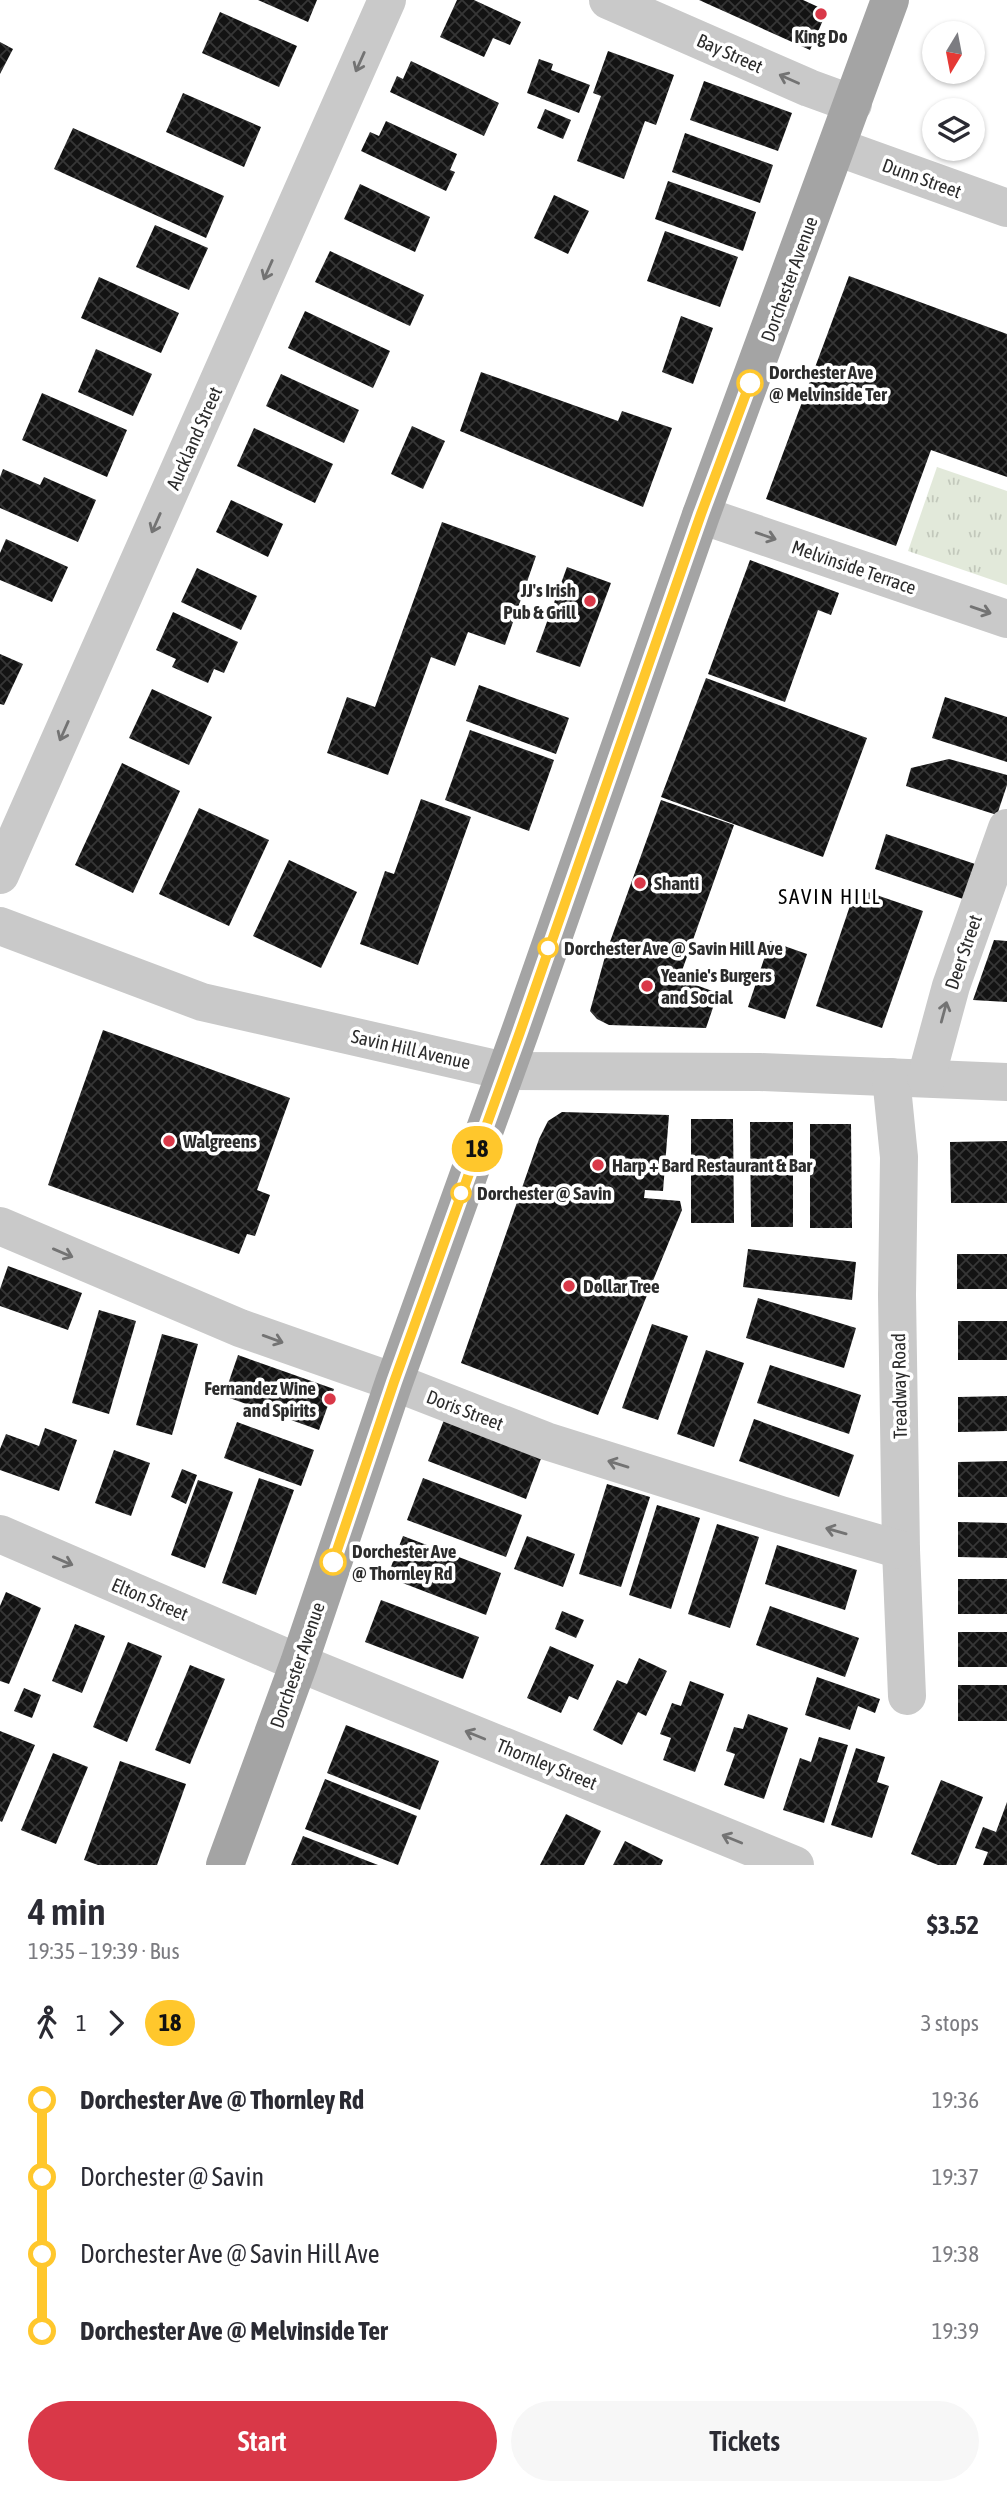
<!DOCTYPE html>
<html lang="en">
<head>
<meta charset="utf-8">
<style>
	:root { --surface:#fff; --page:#f7f7f7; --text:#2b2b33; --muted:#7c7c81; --accent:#d93848 }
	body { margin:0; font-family:"Asap Condensed",sans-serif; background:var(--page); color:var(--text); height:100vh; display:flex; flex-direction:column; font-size:26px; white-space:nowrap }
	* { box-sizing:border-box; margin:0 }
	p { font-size:23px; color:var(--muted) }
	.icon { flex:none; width:38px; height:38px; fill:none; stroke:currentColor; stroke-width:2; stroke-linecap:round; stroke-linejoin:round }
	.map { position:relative; height:1865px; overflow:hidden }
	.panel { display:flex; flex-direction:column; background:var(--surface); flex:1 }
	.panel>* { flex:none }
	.badge { padding:0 14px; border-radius:23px; font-size:24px; line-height:46px }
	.needle { width:46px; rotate:190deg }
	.controls { position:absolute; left:922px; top:21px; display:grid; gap:14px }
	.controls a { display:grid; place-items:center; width:63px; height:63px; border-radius:50%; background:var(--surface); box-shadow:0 2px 5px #0004; font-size:35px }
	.map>.badge { position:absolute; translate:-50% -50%; box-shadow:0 0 0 4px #fff }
	.legs { display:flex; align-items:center; gap:10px; height:77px; padding:0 28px; font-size:23px }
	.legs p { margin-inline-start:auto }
	.head { display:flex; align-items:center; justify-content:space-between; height:119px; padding:0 28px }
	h1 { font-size:38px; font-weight:600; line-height:52px }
	.primary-button { display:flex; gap:14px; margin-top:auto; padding:14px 28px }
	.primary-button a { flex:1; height:80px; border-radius:42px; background:var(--accent); color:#fff; font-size:28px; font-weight:600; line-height:80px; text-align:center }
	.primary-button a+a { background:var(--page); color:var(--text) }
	ul { padding:0 28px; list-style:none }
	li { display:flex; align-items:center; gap:24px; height:77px; font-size:26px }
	li i { display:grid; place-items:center; width:10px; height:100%; margin:0 9px; background:currentColor }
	li i::after { content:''; width:18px; height:18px; margin:-9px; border:5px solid; border-radius:50%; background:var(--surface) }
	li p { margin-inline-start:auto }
	li:first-child i { background:linear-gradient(#0000 50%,currentColor 0) }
	li:last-child i { background:linear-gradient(currentColor 50%,#0000 0) }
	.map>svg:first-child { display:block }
	.park { fill:url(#park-tufts) }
	.building { fill:url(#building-cross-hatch) }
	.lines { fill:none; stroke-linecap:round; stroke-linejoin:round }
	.minor { stroke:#c9c9c9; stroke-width:38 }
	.major { stroke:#a4a4a4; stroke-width:38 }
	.oneway { stroke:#737373 }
	.line-1-casing { stroke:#fff; stroke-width:16 }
	.line-1 { stroke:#ffc72c; stroke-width:10 }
	.poi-dot { fill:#d93848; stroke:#fff; stroke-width:2.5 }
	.stop-1-dot { fill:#fff; stroke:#ffc72c; stroke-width:3.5 }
	.labels { text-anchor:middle; stroke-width:7; stroke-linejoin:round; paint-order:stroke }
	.poi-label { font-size:19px; font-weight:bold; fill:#2c2c2c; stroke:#fff; text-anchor:start }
	.street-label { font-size:19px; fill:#2c2c2c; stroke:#fff }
	.stop-label { font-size:19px; font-weight:bold; fill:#2c2c2c; stroke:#fff; text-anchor:start }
	.neighbourhood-label { font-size:21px; letter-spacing:2px; fill:#000; stroke:#fff }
</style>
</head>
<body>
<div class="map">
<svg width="1007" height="1865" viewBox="0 0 1007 1865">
	<defs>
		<pattern id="park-tufts" width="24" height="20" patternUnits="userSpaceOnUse" patternTransform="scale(1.75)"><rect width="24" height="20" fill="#e2e9da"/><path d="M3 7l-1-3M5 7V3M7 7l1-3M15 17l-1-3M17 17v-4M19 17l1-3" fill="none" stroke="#c2c8bb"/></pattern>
		<pattern id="building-cross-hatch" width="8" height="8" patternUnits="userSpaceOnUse" patternTransform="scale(1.75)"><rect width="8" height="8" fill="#131313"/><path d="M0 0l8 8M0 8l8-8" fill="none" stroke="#363636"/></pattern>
	</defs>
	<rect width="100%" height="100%" fill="#fff"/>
	<path class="park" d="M937,467L1007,491V585L908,551Z"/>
	<g class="building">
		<path d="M258,0H317L308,22Z"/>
		<path d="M457,0H474L521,22L510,45L493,38L484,57L440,37Z"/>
		<path d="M699,0H803L827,11L810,50Z"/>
		<path d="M220,12L297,46L279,87L202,53Z"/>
		<path d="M0,42L13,49L0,74Z"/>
		<path d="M608,51L674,75L656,125L645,121L624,179L577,161L601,96L593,93Z"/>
		<path d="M539,59L553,64L551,70L590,85L579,113L527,93Z"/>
		<path d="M411,61L499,103L484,136L390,92L397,76L403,79Z"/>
		<path d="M704,81L792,113L778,151L690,120Z"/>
		<path d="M183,93L261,127L244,167L166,132Z"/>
		<path d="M545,109L571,120L563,139L537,128Z"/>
		<path d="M386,121L457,154L450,170L455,172L446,191L361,151L370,132L379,136Z"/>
		<path d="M73,128L224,196L206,238L54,169Z"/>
		<path d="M685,133L773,165L760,203L672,172Z"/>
		<path d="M668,181L756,212L743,251L655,219Z"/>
		<path d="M360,184L430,217L415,252L344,219Z"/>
		<path d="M554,195L589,211L568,254L534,238Z"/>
		<path d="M155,225L208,248L189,290L136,267Z"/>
		<path d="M665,231L738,257L720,307L647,281Z"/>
		<path d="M330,251L424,295L410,326L315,282Z"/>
		<path d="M849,276L1007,334V477L931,450L896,546L766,499Z"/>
		<path d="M99,277L179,313L161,353L81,318Z"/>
		<path d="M305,311L390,351L373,388L288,348Z"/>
		<path d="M681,316L713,328L693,384L662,372Z"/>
		<path d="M96,349L152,374L133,416L78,392Z"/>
		<path d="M481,372L618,421L622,411L672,428L643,507L460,431Z"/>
		<path d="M281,374L359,410L344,443L266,406Z"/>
		<path d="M42,393L127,430L107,477L22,440Z"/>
		<path d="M412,426L445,441L423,489L391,474Z"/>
		<path d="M254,428L333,464L315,503L237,466Z"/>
		<path d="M3,469L40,485L44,477L96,500L78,542L0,508V477Z"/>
		<path d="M231,500L283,524L268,557L216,532Z"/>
		<path d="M442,522L536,556L505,645L468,632L455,666L431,657L388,775L327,753L347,697L375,707Z"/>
		<path d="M6,539L68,567L52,602L0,580V553Z"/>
		<path d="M750,560L839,593L831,615L818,610L785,702L708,674Z"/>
		<path d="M567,567L611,583L580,667L536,652Z"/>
		<path d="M197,568L257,596L241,630L181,602Z"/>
		<path d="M173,612L238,642L224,673L214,669L208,683L172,667L176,659L156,650Z"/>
		<path d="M0,654L23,664L4,705L0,704Z"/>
		<path d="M706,678L867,738L823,857L661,797Z"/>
		<path d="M479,685L569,718L556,754L466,721Z"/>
		<path d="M152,689L212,717L189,765L129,738Z"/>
		<path d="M945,697L1007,717V762L932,738Z"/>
		<path d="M470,730L554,760L529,831L445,800Z"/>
		<path d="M949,759L1007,775V785L997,815L906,786L911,768Z"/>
		<path d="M122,763L180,791L133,893L75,865Z"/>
		<path d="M421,799L471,817L418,965L360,944L385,871L394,874Z"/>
		<path d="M661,800L734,825L679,979L718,993L706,1028L609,1025L597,1019L590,1011L606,953Z"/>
		<path d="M199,808L269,840L229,926L159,894Z"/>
		<path d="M886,834L978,865L966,900L875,869Z"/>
		<path d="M289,860L357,892L321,968L253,936Z"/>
		<path d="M856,888L923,911L882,1028L816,1006Z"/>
		<path d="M994,940L1007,941V1002L973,1000Z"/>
		<path d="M770,941L807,954L785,1019L748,1007Z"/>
		<path d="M103,1030L290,1098L257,1190L270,1195L255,1236L247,1234L239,1254L48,1185Z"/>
		<path d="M562,1112L669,1115L663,1191L645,1190L644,1198L680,1201L682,1210L598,1415L461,1363L539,1139L548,1121Z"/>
		<path d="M691,1119H733L734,1223H691Z"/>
		<path d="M750,1122H793V1227H751Z"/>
		<path d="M810,1124H851L852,1228H810Z"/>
		<path d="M1007,1141V1203H951L950,1142Z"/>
		<path d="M748,1249L856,1262L852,1300L743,1287Z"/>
		<rect x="957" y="1254" width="50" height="35"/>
		<path d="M8,1266L82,1293L68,1330L0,1306V1289Z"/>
		<path d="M758,1298L856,1328L844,1368L746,1338Z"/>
		<path d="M99,1310L136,1321L109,1414L72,1403Z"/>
		<rect x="958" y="1321" width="49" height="39"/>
		<path d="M652,1324L688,1336L658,1420L622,1408Z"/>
		<path d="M162,1334L198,1344L172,1435L136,1425Z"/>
		<path d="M706,1350L744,1363L714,1447L677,1434Z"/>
		<path d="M238,1355L334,1389L319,1430L224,1396Z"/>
		<path d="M770,1365L861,1395L849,1434L757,1403Z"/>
		<path d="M1007,1396V1431L958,1432V1397Z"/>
		<path d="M754,1419L854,1455L839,1497L739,1461Z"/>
		<path d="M444,1420L542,1456L526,1499L428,1461Z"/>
		<path d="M237,1422L314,1450L301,1486L224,1458Z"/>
		<path d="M45,1428L77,1440L59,1491L0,1470V1449L6,1434L39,1446Z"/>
		<path d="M114,1450L150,1463L131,1516L95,1503Z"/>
		<path d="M1007,1461V1497H958V1462Z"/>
		<path d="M182,1469L197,1475L186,1504L171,1497Z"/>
		<path d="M259,1478L294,1490L256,1595L222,1583Z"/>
		<path d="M423,1478L522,1515L506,1557L407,1520Z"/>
		<path d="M198,1480L233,1492L205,1568L171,1555Z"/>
		<path d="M607,1484L650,1497L621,1587L579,1574Z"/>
		<path d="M657,1505L700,1518L671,1609L629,1595Z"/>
		<path d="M958,1522L1007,1523V1558L958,1557Z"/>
		<path d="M717,1524L759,1537L730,1628L688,1614Z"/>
		<path d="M403,1536L501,1573L486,1615L387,1577Z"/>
		<path d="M527,1536L575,1554L563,1587L514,1569Z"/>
		<path d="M777,1545L857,1570L845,1610L765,1584Z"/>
		<rect x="958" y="1579" width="49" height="35"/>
		<path d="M6,1592L41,1608L9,1684L0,1681V1606Z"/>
		<path d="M381,1600L479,1637L463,1679L365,1642Z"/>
		<path d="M770,1606L859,1638L845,1677L756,1645Z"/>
		<path d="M562,1611L584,1620L576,1638L555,1629Z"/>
		<path d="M75,1624L105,1636L82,1693L52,1681Z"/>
		<rect x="958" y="1632" width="49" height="35"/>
		<path d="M128,1642L162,1656L127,1742L93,1727Z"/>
		<path d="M550,1646L594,1665L578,1700L569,1696L561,1713L527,1698Z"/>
		<path d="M639,1658L667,1671L646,1716L638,1712L622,1745L593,1730L617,1680L627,1684Z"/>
		<path d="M190,1665L225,1679L190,1764L155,1750Z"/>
		<path d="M817,1677L880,1699L875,1713L858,1706L850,1730L805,1715Z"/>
		<path d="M690,1681L724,1694L695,1772L663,1760L671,1738L660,1734L672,1703L681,1706Z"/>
		<rect x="958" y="1685" width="49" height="36"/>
		<path d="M24,1688L41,1695L32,1718L14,1711Z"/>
		<path d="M748,1714L788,1728L764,1799L724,1785L735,1754L726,1751L734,1727L743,1729Z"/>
		<path d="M346,1725L439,1761L420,1810L327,1773Z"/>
		<path d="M0,1731L35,1745L2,1822L0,1821Z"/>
		<path d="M819,1737L848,1745L824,1823L783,1810L800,1758L811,1762Z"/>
		<path d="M856,1748L885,1757L877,1782L889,1786L872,1838L831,1825Z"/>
		<path d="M53,1753L88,1767L56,1844L21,1830Z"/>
		<path d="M120,1761L186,1784L157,1865H98L84,1860Z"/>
		<path d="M325,1779L417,1816L398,1865L305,1829Z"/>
		<path d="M941,1780L983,1797L956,1865H938L911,1854Z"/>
		<path d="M1007,1802V1865H983L988,1852L975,1848L983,1827L996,1832Z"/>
		<path d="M566,1814L601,1831L584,1865H540Z"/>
		<path d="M303,1836L378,1865H291Z"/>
		<path d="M625,1841L663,1860L661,1865H613Z"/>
	</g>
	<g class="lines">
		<g class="minor">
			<path d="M608,0L809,88L853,104"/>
			<path d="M837,147L1007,208"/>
			<path d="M701,515L1007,619"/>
			<path d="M0,875L387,0"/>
			<path d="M0,926L202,1002L505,1071L760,1072L1007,1082"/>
			<path d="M891,1077L899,1157L897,1295L901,1550L907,1696"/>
			<path d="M926,1078L951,986L1007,828"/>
			<path d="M0,1226L240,1328L394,1382L546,1441L781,1515L901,1550"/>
			<path d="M0,1534L299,1663L795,1865"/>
		</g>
		<path class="major" d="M225,1865L299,1663L394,1382L520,1032L701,515L890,0"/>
	</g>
	<defs><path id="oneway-shaft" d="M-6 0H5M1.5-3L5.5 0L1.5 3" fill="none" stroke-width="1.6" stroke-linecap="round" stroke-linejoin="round" transform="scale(1.75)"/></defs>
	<g class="oneway">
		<use href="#oneway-shaft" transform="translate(360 62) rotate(114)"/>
		<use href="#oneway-shaft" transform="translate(789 79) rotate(-156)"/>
		<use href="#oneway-shaft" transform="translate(268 270) rotate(114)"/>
		<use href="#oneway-shaft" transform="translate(156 523) rotate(114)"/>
		<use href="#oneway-shaft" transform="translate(766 536) rotate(19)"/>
		<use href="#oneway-shaft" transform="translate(981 610) rotate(19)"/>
		<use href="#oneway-shaft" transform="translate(64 731) rotate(114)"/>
		<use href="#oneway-shaft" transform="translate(944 1012) rotate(-75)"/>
		<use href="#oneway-shaft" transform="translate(63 1253) rotate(23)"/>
		<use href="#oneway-shaft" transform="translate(273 1339) rotate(20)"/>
		<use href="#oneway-shaft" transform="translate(618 1464) rotate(-163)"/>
		<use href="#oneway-shaft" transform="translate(836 1531) rotate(-164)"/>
		<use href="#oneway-shaft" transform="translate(63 1561) rotate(23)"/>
		<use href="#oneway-shaft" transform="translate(475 1735) rotate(-158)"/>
		<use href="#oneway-shaft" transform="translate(732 1839) rotate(-158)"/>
	</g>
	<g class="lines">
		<defs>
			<path id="line-1" d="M333,1562L394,1382L520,1032L701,514L750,383"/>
		</defs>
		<use href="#line-1" class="line-1-casing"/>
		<use href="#line-1" class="line-1"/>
	</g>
	<g class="poi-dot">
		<circle cx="821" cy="14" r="7"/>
		<circle cx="590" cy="601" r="7"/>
		<circle cx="640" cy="883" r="7"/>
		<circle cx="647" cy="986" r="7"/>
		<circle cx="169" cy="1141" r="7"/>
		<circle cx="598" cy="1165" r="7"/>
		<circle cx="569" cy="1286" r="7"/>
		<circle cx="330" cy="1399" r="7"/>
	</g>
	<g class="stop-1-dot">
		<circle cx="750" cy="383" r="12"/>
		<circle cx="548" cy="948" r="9"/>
		<circle cx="461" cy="1193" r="9"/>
		<circle cx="333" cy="1562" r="12"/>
	</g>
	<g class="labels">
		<g class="poi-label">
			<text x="821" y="43" text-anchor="middle">King Do</text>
			<text x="576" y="597" text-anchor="end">JJ's Irish<tspan x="576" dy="22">Pub &amp; Grill</tspan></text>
			<text x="654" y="890">Shanti</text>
			<text x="661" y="982">Yeanie's Burgers<tspan x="661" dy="22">and Social</tspan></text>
			<text x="183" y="1148">Walgreens</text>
			<text x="612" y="1172">Harp + Bard Restaurant &amp; Bar</text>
			<text x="583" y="1293">Dollar Tree</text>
			<text x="316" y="1395" text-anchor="end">Fernandez Wine<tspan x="316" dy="22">and Spirits</tspan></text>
		</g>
		<g class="street-label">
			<text transform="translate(730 53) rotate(24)" y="7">Bay Street</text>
			<text transform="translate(922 178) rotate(20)" y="7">Dunn Street</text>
			<text transform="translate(789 279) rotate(-70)" y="7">Dorchester Avenue</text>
			<text transform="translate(194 438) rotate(-66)" y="7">Auckland Street</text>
			<text transform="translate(854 567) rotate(19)" y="7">Melvinside Terrace</text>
			<text transform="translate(963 952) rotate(-71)" y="7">Deer Street</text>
			<text transform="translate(411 1049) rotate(13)" y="7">Savin Hill Avenue</text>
			<text transform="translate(899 1386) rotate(-91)" y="7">Treadway Road</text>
			<text transform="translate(465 1410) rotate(21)" y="7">Doris Street</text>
			<text transform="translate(150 1599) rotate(23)" y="7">Elton Street</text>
			<text transform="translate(297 1665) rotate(-71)" y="7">Dorchester Avenue</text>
			<text transform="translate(547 1764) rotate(22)" y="7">Thornley Street</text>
		</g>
		<g class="stop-label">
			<text x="769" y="379">Dorchester Ave<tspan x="769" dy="22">@ Melvinside Ter</tspan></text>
			<text x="564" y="955">Dorchester Ave @ Savin Hill Ave</text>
			<text x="477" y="1200">Dorchester @ Savin</text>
			<text x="352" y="1558">Dorchester Ave<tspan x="352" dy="22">@ Thornley Rd</tspan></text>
		</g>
		<g class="neighbourhood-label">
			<text x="830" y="904">SAVIN HILL</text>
		</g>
	</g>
</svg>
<div class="controls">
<a><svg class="needle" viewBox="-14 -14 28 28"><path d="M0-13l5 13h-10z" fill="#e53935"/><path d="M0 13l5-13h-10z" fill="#7c7c81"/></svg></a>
<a><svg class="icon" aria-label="layers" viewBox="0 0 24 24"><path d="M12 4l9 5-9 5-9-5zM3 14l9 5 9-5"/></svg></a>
</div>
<b class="badge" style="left:477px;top:1149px;background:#ffc72c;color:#111">18</b>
</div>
<section class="panel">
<div class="head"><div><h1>4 min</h1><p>19:35 – 19:39 · Bus</p></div><b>$3.52</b></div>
<div class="legs"><svg class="icon" aria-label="walk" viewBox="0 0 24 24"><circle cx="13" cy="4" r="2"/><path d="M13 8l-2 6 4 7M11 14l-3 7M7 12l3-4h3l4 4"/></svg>1<svg class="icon" aria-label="forward" viewBox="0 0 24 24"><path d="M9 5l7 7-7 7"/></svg><b class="badge" style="background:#ffc72c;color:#111">18</b><p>3 stops</p></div>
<ul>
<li><i style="color:#ffc72c"></i><b>Dorchester Ave @ Thornley Rd</b><p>19:36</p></li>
<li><i style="color:#ffc72c"></i><span>Dorchester @ Savin</span><p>19:37</p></li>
<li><i style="color:#ffc72c"></i><span>Dorchester Ave @ Savin Hill Ave</span><p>19:38</p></li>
<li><i style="color:#ffc72c"></i><b>Dorchester Ave @ Melvinside Ter</b><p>19:39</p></li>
</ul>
<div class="primary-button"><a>Start</a><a>Tickets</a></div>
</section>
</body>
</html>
